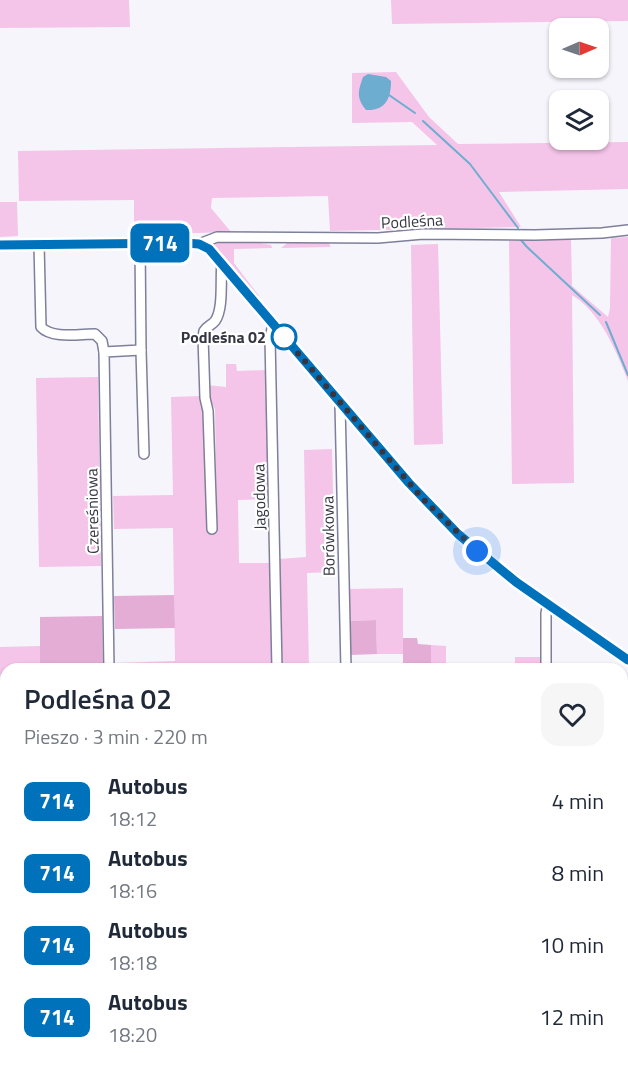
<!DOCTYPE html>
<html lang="pl">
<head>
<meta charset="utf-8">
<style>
	:root { --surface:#fff; --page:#f6f6f7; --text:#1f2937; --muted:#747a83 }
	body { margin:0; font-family:"Titillium Web",sans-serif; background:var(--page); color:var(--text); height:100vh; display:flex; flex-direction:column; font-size:22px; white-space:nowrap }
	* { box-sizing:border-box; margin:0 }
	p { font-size:20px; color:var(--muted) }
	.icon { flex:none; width:33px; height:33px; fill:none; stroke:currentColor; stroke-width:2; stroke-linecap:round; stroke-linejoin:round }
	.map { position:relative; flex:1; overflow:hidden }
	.details { position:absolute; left:0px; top:663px; width:628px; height:404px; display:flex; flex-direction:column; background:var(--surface); border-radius:18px 18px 0 0; box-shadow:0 2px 4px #0004 }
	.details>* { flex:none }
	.badge { padding:0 12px; border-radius:9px; font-size:21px; line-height:39px }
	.needle { width:39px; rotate:88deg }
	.fabs { position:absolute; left:549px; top:18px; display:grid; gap:12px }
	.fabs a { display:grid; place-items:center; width:60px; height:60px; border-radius:12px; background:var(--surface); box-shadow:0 2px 4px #0004; font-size:30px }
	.you { position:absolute; width:30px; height:30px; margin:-15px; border:4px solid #fff; border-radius:50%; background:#1a73e8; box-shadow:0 0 0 9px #1a73e833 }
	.map>.badge { position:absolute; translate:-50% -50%; box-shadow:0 0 0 3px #fff }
	.round { display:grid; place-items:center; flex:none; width:63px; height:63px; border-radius:18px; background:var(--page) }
	.summary { display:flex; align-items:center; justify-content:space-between; height:102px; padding:0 24px }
	h1 { font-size:28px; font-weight:600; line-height:45px }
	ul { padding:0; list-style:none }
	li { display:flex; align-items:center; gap:18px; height:72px; padding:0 24px }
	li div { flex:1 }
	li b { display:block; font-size:22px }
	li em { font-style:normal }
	li .badge { min-width:66px; font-weight:700; text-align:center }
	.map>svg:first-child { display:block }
	.green { fill:#f5c4e9 }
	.forest { fill:#e3add6 }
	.water { fill:#6dadd0 }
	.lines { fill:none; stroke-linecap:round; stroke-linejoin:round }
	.stream { stroke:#6dadd0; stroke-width:2 }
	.minor-casing { stroke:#7e7f9b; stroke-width:12 }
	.minor { stroke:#fff; stroke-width:9 }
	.line-casing { stroke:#fff; stroke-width:14 }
	.line { stroke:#0072bc; stroke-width:9 }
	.walk { stroke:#353642; stroke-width:6; stroke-dasharray:0 10.8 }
	.stop-dot { fill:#fff; stroke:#0072bc; stroke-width:3 }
	.labels { text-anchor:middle; stroke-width:4.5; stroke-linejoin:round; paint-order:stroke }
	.street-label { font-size:16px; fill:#353642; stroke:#fff }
	.stop-label { font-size:16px; font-weight:bold; fill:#353642; stroke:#fff; text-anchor:end }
</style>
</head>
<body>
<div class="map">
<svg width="628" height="1066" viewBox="0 0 628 1066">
	<rect width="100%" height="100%" fill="#f5f5fb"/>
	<g class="green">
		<path d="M0,0H129L130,27L0,28Z"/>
		<path d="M391,0H628V21L392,24Z"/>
		<path d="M396,72L429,117L458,144L628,142V189L499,192L521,227L330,231L328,196L212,198L211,208L231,232L129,235L134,227V200L19,201L18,151L437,145L412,122L352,123V73Z"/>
		<path d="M0,202H17L18,236L0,237Z"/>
		<path d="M628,237V381C616,350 600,312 572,295L574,483L512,484L509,241L571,239L572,286L608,317L610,308L611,238Z"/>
		<path d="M217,241H248L271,245L272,248L234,249V263L259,296H256L232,265L212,244Z"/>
		<path d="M290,241L328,242L331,247L281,248Z"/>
		<path d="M438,244L443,444L414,445L411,245Z"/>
		<path d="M226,364H236L237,371L266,370L269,499L238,500L239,563H271L275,669H116V663L175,661L173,528L114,529L113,496L173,495L171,397L201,396L205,414L207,532L217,533L215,409L210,401L207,385L226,387Z"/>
		<path d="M98,377L101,566L39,567L36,378Z"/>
		<path d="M332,449L335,572L307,573L309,669H280L279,559L306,557L304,450Z"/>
		<path d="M403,588V654H377L376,620L349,621L348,589Z"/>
		<path d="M431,645L446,646V669H431Z"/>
		<path d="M40,646V669H6V675H0V647Z"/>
		<rect x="515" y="657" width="28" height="12"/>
		<rect x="0" y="716" width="6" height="59"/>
		<path d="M6,1003V1060L110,1061V1066H0V1004Z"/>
		<path d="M124,1061L156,1060L183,1064L184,1066H125Z"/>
	</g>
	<g class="forest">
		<path d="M174,595L175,628L115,629L114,596Z"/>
		<path d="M102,616L103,669H40V617Z"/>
		<path d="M376,620L377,654L350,655L349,621Z"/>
		<path d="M403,638H417L418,644L431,645V669H403Z"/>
		<path d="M505,1061H565V1066H503Z"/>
	</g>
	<g class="water">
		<path d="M368,74L386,77L391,81C391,99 385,111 366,110C356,98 358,91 363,77Z"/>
		<path d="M6,1044V1060L30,1061L31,1066H0V1047Z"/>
	</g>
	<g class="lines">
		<g class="stream">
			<path d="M389,95L415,113"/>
			<path d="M423,121L470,164L518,228"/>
			<path d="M521,240L527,247L600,315"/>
			<path d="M606,322L628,375"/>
		</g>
		<defs>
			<g id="minor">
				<path d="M39,244L41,327C52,339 79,334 95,334L102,341L104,352"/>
				<path d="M199,244L217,237L378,238L423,234L535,235L602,233L628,230"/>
				<path d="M0,245L185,243L199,244L209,249L409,483L458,534L516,582L628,660"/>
				<path d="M273,324L270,338L277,669"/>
				<path d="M141,350L144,454"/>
				<path d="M340,403L346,669"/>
				<path d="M212,529L208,411L205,398L203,337L204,331C207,326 212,325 215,321C224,309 220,278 222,263"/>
				<path d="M109,669L104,352L141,350L140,243"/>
				<path d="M546,669V613L548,604"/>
				<path d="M227,1060L267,1066"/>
				<path d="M354,1060V1066"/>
				<path d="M278,1066L279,1060"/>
			</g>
		</defs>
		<use href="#minor" class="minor-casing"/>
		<use href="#minor" class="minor"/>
	</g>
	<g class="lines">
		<defs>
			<path id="line" d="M0,245L185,243L199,244L209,249L409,483L458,534L516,582L628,660"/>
		</defs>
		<use href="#line" class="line-casing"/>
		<use href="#line" class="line"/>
		<path class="walk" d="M284,337L423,499L477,551"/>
	</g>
	<circle class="stop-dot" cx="284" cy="337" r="12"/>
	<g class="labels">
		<g class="street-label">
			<text transform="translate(412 221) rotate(-3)" y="6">Podleśna</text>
			<text transform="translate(259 497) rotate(-91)" y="6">Jagodowa</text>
			<text transform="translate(92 511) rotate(-91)" y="6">Czereśniowa</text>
			<text transform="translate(328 536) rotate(-91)" y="6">Borówkowa</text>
		</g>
		<g class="stop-label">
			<text x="266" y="343">Podleśna 02</text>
		</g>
	</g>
</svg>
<div class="fabs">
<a><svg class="needle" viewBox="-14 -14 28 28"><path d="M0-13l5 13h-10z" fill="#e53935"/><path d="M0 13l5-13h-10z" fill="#747a83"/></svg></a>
<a><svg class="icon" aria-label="layers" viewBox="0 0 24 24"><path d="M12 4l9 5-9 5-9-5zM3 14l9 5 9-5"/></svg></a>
</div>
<div class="you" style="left:477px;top:551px"></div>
<b class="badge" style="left:160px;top:243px;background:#0072bc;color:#fff">714</b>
<section class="details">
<div class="summary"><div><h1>Podleśna 02</h1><p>Pieszo · 3 min · 220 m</p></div><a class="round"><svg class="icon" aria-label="heart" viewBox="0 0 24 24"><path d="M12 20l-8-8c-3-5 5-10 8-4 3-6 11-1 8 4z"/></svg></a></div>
<ul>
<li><span class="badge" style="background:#0072bc;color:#fff">714</span><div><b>Autobus</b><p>18:12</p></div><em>4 min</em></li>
<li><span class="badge" style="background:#0072bc;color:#fff">714</span><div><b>Autobus</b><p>18:16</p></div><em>8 min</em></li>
<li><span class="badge" style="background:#0072bc;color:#fff">714</span><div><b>Autobus</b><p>18:18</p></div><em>10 min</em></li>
<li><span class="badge" style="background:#0072bc;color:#fff">714</span><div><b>Autobus</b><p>18:20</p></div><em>12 min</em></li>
</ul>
</section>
</div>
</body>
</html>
